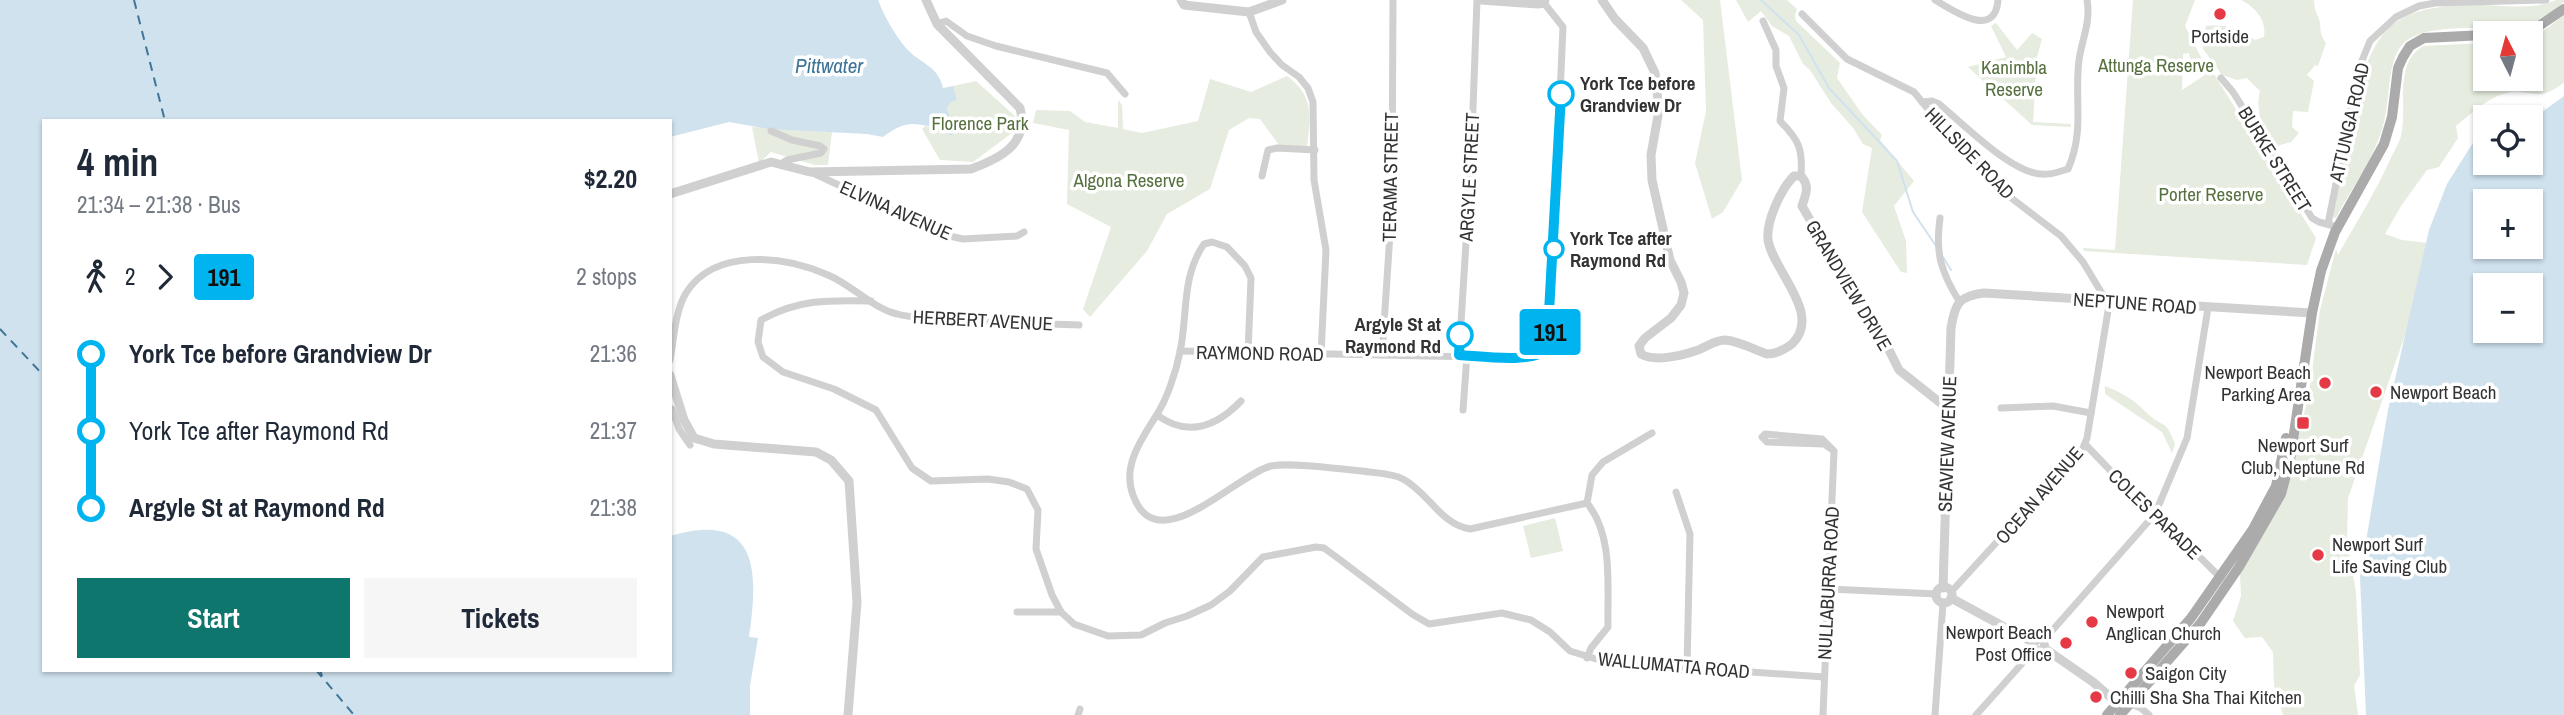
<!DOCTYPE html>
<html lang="en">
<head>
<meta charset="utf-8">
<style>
	:root { --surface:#fff; --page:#f6f6f7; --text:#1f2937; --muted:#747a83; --accent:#0f766e }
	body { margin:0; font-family:"Archivo Narrow",sans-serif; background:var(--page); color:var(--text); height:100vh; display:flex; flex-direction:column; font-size:26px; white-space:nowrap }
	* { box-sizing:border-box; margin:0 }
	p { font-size:23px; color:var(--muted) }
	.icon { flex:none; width:38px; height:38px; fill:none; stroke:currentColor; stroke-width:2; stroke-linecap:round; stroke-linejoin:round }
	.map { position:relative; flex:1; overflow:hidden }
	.side { position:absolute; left:42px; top:119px; width:630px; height:553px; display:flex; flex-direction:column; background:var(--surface); border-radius:0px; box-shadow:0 2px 5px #0004 }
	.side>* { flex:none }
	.badge { padding:0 14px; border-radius:5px; font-size:24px; line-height:46px }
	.needle { width:46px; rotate:354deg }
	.buttons { position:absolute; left:2473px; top:21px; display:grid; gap:14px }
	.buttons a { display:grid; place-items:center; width:70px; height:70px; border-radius:0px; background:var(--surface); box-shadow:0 2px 5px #0004; font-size:35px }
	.map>.badge { position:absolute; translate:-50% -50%; box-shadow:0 0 0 4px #fff }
	.legs { display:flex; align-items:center; gap:10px; height:77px; padding:0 35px; font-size:23px }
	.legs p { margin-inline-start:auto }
	.headline { display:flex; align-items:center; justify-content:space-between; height:119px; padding:0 35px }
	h1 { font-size:38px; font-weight:700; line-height:52px }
	.action { display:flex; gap:14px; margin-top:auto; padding:14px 35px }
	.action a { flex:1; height:80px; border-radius:0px; background:var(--accent); color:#fff; font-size:28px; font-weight:700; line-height:80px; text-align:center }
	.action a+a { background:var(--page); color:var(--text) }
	ul { padding:0 35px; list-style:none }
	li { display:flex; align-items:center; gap:24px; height:77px; font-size:26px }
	li i { display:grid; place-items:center; width:10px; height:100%; margin:0 9px; background:currentColor }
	li i::after { content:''; width:18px; height:18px; margin:-9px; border:5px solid; border-radius:50%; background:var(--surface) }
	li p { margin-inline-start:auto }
	li:first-child i { background:linear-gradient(#0000 50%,currentColor 0) }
	li:last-child i { background:linear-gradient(currentColor 50%,#0000 0) }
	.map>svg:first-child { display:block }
	.green { fill:#e6ecdf; fill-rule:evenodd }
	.water { fill:#cfe2ee; fill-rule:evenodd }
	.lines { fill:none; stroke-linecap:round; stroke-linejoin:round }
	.stream { stroke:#cfe2ee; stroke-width:2 }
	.ferry { stroke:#3f7597; stroke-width:2; stroke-dasharray:9 7; stroke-linecap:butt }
	.minor { stroke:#d0d0d0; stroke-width:7 }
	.tertiary { stroke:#d0d0d0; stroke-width:9 }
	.primary { stroke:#ababab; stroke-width:10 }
	.line-1-casing { stroke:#fff; stroke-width:16 }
	.line-1 { stroke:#00b5ef; stroke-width:10 }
	.poi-dot { fill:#e63946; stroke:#fff; stroke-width:2.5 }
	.stop-1-dot { fill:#fff; stroke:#00b5ef; stroke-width:3.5 }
	.labels { text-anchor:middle; stroke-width:7; stroke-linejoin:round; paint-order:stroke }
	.poi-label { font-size:19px; fill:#333; stroke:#fff; text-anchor:start }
	.park-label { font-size:19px; fill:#56703f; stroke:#fff }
	.stop-label { font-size:19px; font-weight:bold; fill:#333; stroke:#fff; text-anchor:start }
	.street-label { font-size:19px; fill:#333; stroke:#fff }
	.water-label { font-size:21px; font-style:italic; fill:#3f7597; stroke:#fff }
</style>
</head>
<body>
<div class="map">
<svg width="2564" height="715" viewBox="0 0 2564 715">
	<rect width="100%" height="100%" fill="#fff"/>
	<g class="green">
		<path d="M1681,0H1720L1742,180L1723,212L1712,219L1695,163L1706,111L1703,20Z"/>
		<path d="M1736,0H1787L1797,9L1795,15L1796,21L1840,63L1837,78L1862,114L1882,135L1880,140L1914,181L1894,206L1906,241L1907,273L1901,272L1862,212L1872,148L1863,144L1853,128L1831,103L1810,70L1803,64L1789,36L1772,26L1761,11L1748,22Z"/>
		<path d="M2133,0H2195L2185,26L2209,73L2214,74L2316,238L2307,265L2084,251L2083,248L2115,250ZM2189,53L2192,70L2199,71L2205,75L2182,90L2183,54Z"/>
		<path d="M2241,0H2314C2314,8 2316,12 2319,19C2322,29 2318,32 2326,43L2318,66L2315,65L2307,75L2314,81L2308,112L2293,111L2292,127L2299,133L2291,142L2273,147C2263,130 2255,111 2260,91L2247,78L2237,80L2222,75L2203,49L2202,41L2206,26C2226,24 2238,28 2255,40L2264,37C2267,20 2255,7 2241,0Z"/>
		<path d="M2556,0H2564V2C2553,11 2542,20 2528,24C2495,34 2419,17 2399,49C2387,69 2390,100 2384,122C2376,156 2352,187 2336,218L2332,217C2341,170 2354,63 2387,30C2407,10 2434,7 2461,5C2489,3 2531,12 2556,0Z"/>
		<path d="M2564,15V83C2557,87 2549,94 2540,94C2528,95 2519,89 2507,93C2488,97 2471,114 2456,126L2458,138L2439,167L2427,170L2401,206L2385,234L2402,240L2437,244L2348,498L2347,540L2356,592L2360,675L2354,686L2358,715H2283L2274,685L2273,652L2262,637L2245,638L2233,621L2241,596L2240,574L2285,490L2309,394L2320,310L2336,249L2338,255C2356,223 2375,193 2390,160C2393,152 2399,144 2401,136C2408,107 2393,64 2423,46L2485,43V79H2530L2531,35L2541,33Z"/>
		<path d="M1996,23L2017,50L2032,33L2042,39L2037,57L2033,122L2071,124V127L2032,125L1968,67L2006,57L1991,26Z"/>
		<path d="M1287,76C1315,97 1310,116 1307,148L1279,145L1260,119L1249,118L1229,130L1210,189L1167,214L1147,251L1090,317L1083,309L1111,227L1067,204L1069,130L1033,123L1036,110L1070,111L1085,122L1118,128V100L1122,105L1123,129L1142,133L1198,121L1210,79L1251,92Z"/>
		<path d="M976,81L1016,117L1012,133L973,162L940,160L922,129L925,126L953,132L947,108L951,101L956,99L953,86Z"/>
		<path d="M752,127L832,132L828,165H815L771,152L759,163Z"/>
		<path d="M2105,386C2123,393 2134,400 2147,413C2163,429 2165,417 2175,444L2172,453L2162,432L2105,394Z"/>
		<path d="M1555,518L1563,551L1531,558L1523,526Z"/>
	</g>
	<g class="water">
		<path d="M0,0H878C884,16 895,35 906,48C920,64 938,65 943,88L953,86L957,100L951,102L947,108L953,127L952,135H948L944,130C915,124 909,118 883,137L867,134L769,129L729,122L670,137V121H44V670H670V536C758,510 759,569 749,637L758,638L750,686V715H0Z"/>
		<path d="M2564,96V715H2366L2360,577L2388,410L2429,230L2447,184L2476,138L2485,135V163H2530L2531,120ZM2485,201H2530V247H2485ZM2530,285V331H2485V285Z"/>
	</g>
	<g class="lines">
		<g class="stream">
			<path d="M1761,0L1799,35L1829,88L1897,161L1913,212L1936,246"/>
			<path d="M1943,257L1951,270"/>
		</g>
		<g class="ferry">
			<path d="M134,0L165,121"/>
			<path d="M0,329L44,376"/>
			<path d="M316,670L354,715"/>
			<path d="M320,670L322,676"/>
		</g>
		<g class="minor">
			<path d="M1935,0C1954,11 1995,40 1998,0"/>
			<path d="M1249,12L1256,32L1270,52L1282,65L1299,77L1308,88L1313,102L1314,180L1326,250L1321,355"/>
			<path d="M1802,14L1847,59L1914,92L1954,141L1997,187L2061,236L2083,262L2109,305L2087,438L2083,448L1951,592"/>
			<path d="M1763,21L1776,50V66L1784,88L1780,121C1799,140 1803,149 1801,176"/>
			<path d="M937,24L946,21L967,36L996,46L1107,73L1125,94"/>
			<path d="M2221,78L2233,92L2312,218L2319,222L2338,227"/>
			<path d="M1922,102L1932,101L1939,104C1963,124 2002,163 2031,172C2044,177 2056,173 2068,169C2085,131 2074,98 2079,60C2082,39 2091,22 2087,0"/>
			<path d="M771,131L792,140L820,146L824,149L821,153L787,160L781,164"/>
			<path d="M813,173L945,235L963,239L1017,236L1024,232"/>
			<path d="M1262,176L1268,150L1277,148L1315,150"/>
			<path d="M1940,218C1935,253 1941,272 1959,301"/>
			<path d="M2328,224L2359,68L2370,41L2396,17L2419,6L2435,3L2546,0"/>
			<path d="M871,301C829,300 799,299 761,320L758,342L763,357L783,372L834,389L876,410L912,468L931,481L988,479L1009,482L1027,489L1038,510L1036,549L1052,595L1061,612L1074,624L1108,636L1141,635L1165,623L1187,616L1211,605L1230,591L1263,557L1316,547L1324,548L1335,556L1412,614L1429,624L1502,613L1531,620L1550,632L1570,651L1606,662L1824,677"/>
			<path d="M1180,351L1526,358C1538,356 1546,355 1549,341L1563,27L1544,3"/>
			<path d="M1248,353L1251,278L1245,266L1227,247L1212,242L1204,244C1181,277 1188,315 1180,352C1176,372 1167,399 1156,416C1141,440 1122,466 1133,495C1157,562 1235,475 1271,466C1293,462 1339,469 1362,471C1374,473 1392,473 1403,479C1429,493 1440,524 1470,529L1587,503C1614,536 1607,587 1608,627L1591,648L1587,658"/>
			<path d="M1382,355L1392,203L1393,0"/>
			<path d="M1459,355L1471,162L1477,0"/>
			<path d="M670,360C674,339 675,311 686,293C715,247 785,256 828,275C852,285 872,308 897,314C910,318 926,317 940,318C986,322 1032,323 1079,325"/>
			<path d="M2001,408L2053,406L2091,413"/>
			<path d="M672,409L679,429L690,445"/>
			<path d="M1463,410L1467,355"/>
			<path d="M1157,415C1188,438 1217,426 1241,401"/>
			<path d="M2085,444L2151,513L2158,516L2221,578"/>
			<path d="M1676,492L1690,534L1687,667"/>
			<path d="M1587,503L1592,475L1603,462L1652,433"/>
			<path d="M1829,589L1937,594"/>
			<path d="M1017,612H1061"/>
			<path d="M2043,641L2155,514L2187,438L2208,308"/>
			<path d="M2130,704L2141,708L2149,715"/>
			<path d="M1078,715L1080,709"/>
			<path d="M1823,715L1834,451L1822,439L1765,434L1762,437L1767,442L1824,444L1834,451"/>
			<path d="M1935,715L1943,603"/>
			<path d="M1976,715L2035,649"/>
		</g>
		<g class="tertiary">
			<path d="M1181,0L1184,5L1249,12L1282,0"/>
			<path d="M1481,0L1538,4L1544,3L1545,0"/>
			<path d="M1602,0L1615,19L1643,48L1655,73L1659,110L1651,155L1652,180L1670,260L1681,282L1684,293L1681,305L1671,318L1645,338L1639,346L1641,354C1654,362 1680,356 1695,351C1705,348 1714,340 1725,340C1739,341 1755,350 1767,354C1777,354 1784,350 1792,344C1823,314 1773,271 1768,240C1766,221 1781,189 1794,176H1801C1810,186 1806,194 1802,206L1831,256L1874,320L1899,370L1948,409"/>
			<path d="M670,194L771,162L810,172L971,169C1001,158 1029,144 1020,108L937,24L926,0"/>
			<path d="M670,375L684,420L694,438L714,444L816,452L831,460L849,481L857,602L848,715"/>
			<circle cx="1944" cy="595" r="8"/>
			<path d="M1943,588L1951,328C1955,303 1959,296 1984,293L2312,313"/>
			<path d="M1951,598L2034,643"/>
			<circle cx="2039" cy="645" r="5.5"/>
			<path d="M2044,648L2093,682L2117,703"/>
		</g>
		<g class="primary">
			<path d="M2518,33L2536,28L2564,9"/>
			<path d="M2107,715L2191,618L2253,529L2276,486L2286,438"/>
			<path d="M2120,715L2200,624L2239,567L2281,494L2290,460L2312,313L2321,271L2335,232L2384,144L2392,117L2398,68L2403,57L2410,46L2424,38L2485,35"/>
		</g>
	</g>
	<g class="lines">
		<defs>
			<path id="line-1" d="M1460,335L1459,355C1480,356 1533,364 1547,349L1561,94"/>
		</defs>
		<use href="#line-1" class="line-1-casing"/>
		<use href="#line-1" class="line-1"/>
	</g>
	<g class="poi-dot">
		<circle cx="2220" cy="14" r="7"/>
		<circle cx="2325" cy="383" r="7"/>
		<circle cx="2376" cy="392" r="7"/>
		<rect x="2296" y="416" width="14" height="14" rx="3.5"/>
		<circle cx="2318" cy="555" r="7"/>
		<circle cx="2092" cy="622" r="7"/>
		<circle cx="2066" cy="643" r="7"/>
		<circle cx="2131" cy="673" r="7"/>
		<circle cx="2096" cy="697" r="7"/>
	</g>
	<g class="stop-1-dot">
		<circle cx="1561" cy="94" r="12"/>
		<circle cx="1554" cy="249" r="9"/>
		<circle cx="1460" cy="335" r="12"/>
	</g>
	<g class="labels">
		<g class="poi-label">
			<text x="2220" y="43" text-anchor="middle">Portside</text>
			<text x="2311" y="379" text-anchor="end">Newport Beach<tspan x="2311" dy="22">Parking Area</tspan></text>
			<text x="2390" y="399">Newport Beach</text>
			<text x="2303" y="452" text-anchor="middle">Newport Surf<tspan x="2303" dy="22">Club, Neptune Rd</tspan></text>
			<text x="2332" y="551">Newport Surf<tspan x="2332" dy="22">Life Saving Club</tspan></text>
			<text x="2106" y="618">Newport<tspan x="2106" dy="22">Anglican Church</tspan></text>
			<text x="2052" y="639" text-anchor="end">Newport Beach<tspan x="2052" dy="22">Post Office</tspan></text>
			<text x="2145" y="680">Saigon City</text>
			<text x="2110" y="704">Chilli Sha Sha Thai Kitchen</text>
		</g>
		<g class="park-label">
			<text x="2156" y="72">Attunga Reserve</text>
			<text x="2014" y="74">Kanimbla<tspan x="2014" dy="22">Reserve</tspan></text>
			<text x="980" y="130">Florence Park</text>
			<text x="1129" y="187">Algona Reserve</text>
			<text x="2211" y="201">Porter Reserve</text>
		</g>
		<g class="stop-label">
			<text x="1580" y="90">York Tce before<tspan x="1580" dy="22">Grandview Dr</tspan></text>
			<text x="1570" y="245">York Tce after<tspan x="1570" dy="22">Raymond Rd</tspan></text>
			<text x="1441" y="331" text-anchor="end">Argyle St at<tspan x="1441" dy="22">Raymond Rd</tspan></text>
		</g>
		<g class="street-label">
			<text transform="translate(2349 122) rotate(-77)" y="7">ATTUNGA ROAD</text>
			<text transform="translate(1970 153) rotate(46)" y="7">HILLSIDE ROAD</text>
			<text transform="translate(2275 159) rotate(58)" y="7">BURKE STREET</text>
			<text transform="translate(1390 177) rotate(-89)" y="7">TERAMA STREET</text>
			<text transform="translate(1469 177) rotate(-87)" y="7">ARGYLE STREET</text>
			<text transform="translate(896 210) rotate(24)" y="7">ELVINA AVENUE</text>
			<text transform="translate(1849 285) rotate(59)" y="7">GRANDVIEW DRIVE</text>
			<text transform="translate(2135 303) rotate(4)" y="7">NEPTUNE ROAD</text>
			<text transform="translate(983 320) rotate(3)" y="7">HERBERT AVENUE</text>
			<text transform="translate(1260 353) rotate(1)" y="7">RAYMOND ROAD</text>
			<text transform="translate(1947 444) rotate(-88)" y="7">SEAVIEW AVENUE</text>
			<text transform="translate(2039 495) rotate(-49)" y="7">OCEAN AVENUE</text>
			<text transform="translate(2155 514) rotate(44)" y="7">COLES PARADE</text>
			<text transform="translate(1828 583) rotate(-87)" y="7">NULLABURRA ROAD</text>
			<text transform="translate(1674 665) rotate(5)" y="7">WALLUMATTA ROAD</text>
		</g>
		<g class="water-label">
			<text x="829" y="73">Pittwater</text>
		</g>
	</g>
</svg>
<div class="buttons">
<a><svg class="needle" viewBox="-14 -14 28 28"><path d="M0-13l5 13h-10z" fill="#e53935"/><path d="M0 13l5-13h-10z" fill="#747a83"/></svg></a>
<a><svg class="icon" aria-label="locate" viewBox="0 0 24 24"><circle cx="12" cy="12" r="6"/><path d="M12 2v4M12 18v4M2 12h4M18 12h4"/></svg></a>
<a>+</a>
<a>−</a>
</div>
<b class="badge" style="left:1550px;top:332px;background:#00b5ef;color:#111">191</b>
<section class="side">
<div class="headline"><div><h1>4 min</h1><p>21:34 – 21:38 · Bus</p></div><b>$2.20</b></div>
<div class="legs"><svg class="icon" aria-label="walk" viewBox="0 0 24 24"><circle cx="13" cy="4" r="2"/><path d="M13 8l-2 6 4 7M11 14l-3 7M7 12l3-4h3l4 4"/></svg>2<svg class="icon" aria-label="forward" viewBox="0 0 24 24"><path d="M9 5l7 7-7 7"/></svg><b class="badge" style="background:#00b5ef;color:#111">191</b><p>2 stops</p></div>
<ul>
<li><i style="color:#00b5ef"></i><b>York Tce before Grandview Dr</b><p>21:36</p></li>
<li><i style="color:#00b5ef"></i><span>York Tce after Raymond Rd</span><p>21:37</p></li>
<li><i style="color:#00b5ef"></i><b>Argyle St at Raymond Rd</b><p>21:38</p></li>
</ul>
<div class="action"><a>Start</a><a>Tickets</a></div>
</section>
</div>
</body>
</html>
